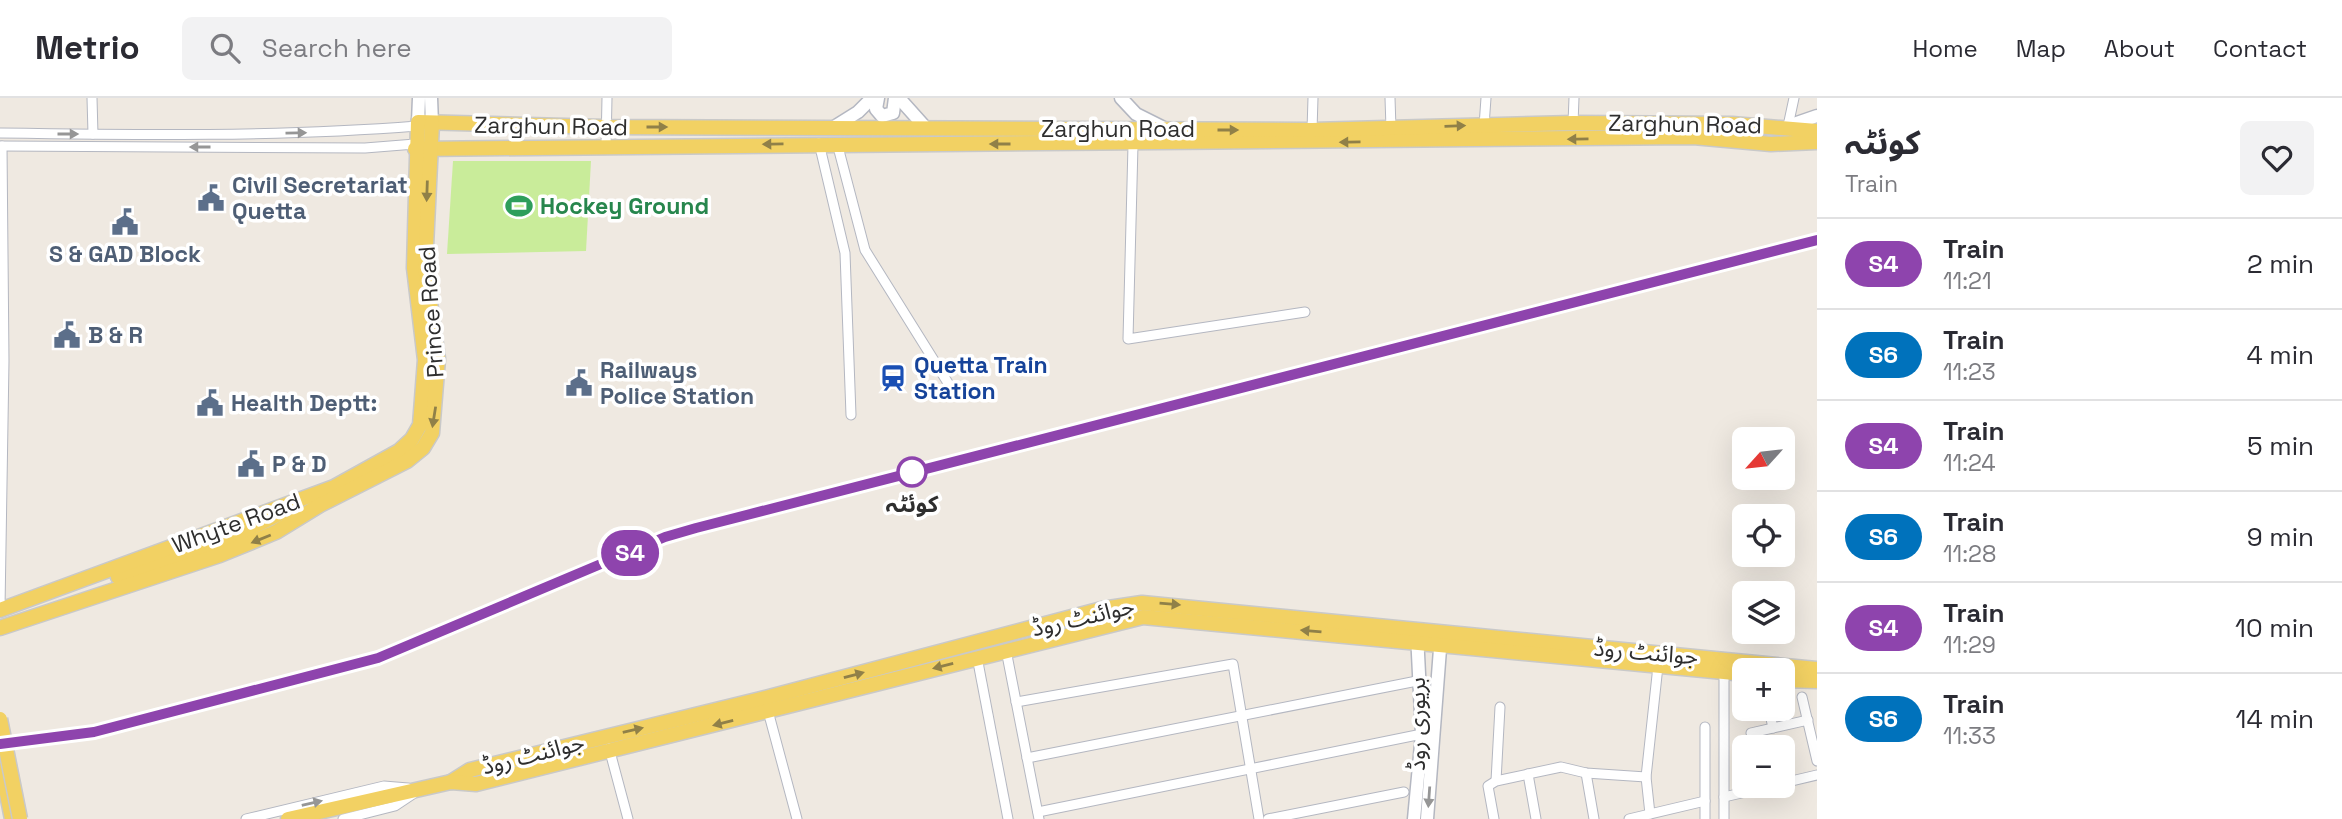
<!DOCTYPE html>
<html lang="en">
<head>
<meta charset="utf-8">
<style>
	:root { --surface:#fff; --page:#f2f2f3; --text:#2b2b33; --muted:#7c7c81; --line:#e1e1e2 }
	body { margin:0; font-family:"Space Grotesk","Noto Sans Arabic",sans-serif; background:var(--page); color:var(--text); height:100vh; display:flex; flex-direction:column; font-size:26px; white-space:nowrap }
	* { box-sizing:border-box; margin:0 }
	p { font-size:23px; color:var(--muted) }
	.icon { flex:none; width:38px; height:38px; fill:none; stroke:currentColor; stroke-width:2; stroke-linecap:round; stroke-linejoin:round }
	.map { position:relative; flex:1; overflow:hidden }
	.side { display:flex; flex-direction:column; background:var(--surface); width:525px }
	.side>* { flex:none }
	.badge { padding:0 14px; border-radius:23px; font-size:24px; line-height:46px }
	.needle { width:46px; rotate:243deg }
	.tools { position:absolute; left:1732px; top:329px; display:grid; gap:14px }
	.tools a { display:grid; place-items:center; width:63px; height:63px; border-radius:10px; background:var(--surface); box-shadow:0 7px 28px #0002; font-size:35px }
	.map>.badge { position:absolute; translate:-50% -50%; box-shadow:0 0 0 4px #fff }
	.round { display:grid; place-items:center; flex:none; width:74px; height:74px; border-radius:10px; background:var(--page) }
	.headline { display:flex; align-items:center; justify-content:space-between; height:119px; padding:0 28px }
	h1 { font-size:33px; font-weight:700; line-height:52px }
	ul { padding:0; list-style:none }
	li { display:flex; align-items:center; gap:21px; height:91px; padding:0 28px; border-top:2px solid var(--line) }
	li div { flex:1 }
	li b { display:block; font-size:26px }
	li em { font-style:normal }
	li .badge { min-width:77px; font-weight:700; text-align:center }
	header { display:flex; align-items:center; gap:42px; box-sizing:border-box; height:98px; padding:0 35px; background:var(--surface); border-bottom:2px solid var(--line) }
	header strong { font-size:33px }
	nav { display:flex; gap:38px; margin-inline-start:auto; font-size:24px }
	.search { width:490px; height:63px; background:var(--page); display:flex; align-items:center; gap:18px; box-sizing:border-box; padding:0 24px; border-radius:10px; color:var(--muted); font-size:26px }
	main { display:flex; flex:1; min-height:0 }
	.map>svg:first-child { display:block }
	.pitch { fill:#c9ec9a }
	.lines { fill:none; stroke-linecap:round; stroke-linejoin:round }
	.street-casing { stroke:#b4b7c1; stroke-width:11 }
	.secondary-casing { stroke:#b4b7c1; stroke-width:15 }
	.primary-casing { stroke:#c9c9c9; stroke-width:17 }
	.street { stroke:#fff; stroke-width:9 }
	.secondary { stroke:#fff; stroke-width:12 }
	.primary { stroke:#f2d163; stroke-width:14 }
	.rail-casing { stroke:#a3a6b8; stroke-width:5 }
	.rail { stroke:#fff; stroke-width:2.5; stroke-dasharray:8; stroke-linecap:butt }
	.primary-bridge-casing { stroke:#c9c9c9; stroke-width:17; stroke-linecap:butt }
	.primary-bridge { stroke:#f2d163; stroke-width:14 }
	.oneway { fill:#908048 }
	.oneway2 { fill:#969696 }
	.line-casing { stroke:#fff; stroke-width:16 }
	.line { stroke:#8e44ad; stroke-width:10 }
	.stop-dot { fill:#fff; stroke:#8e44ad; stroke-width:3.5 }
	.labels { text-anchor:middle; stroke-width:7; stroke-linejoin:round; paint-order:stroke }
	.street-label { font-size:23px; fill:#2e2e2e; stroke:#fff }
	.service-label { font-size:23px; font-weight:bold; fill:#4e5e75; stroke:#fff; text-anchor:start }
	.leisure-label { font-size:23px; font-weight:bold; fill:#27864d; stroke:#fff; text-anchor:start }
	.transit-label { font-size:23px; font-weight:bold; fill:#164399; stroke:#fff; text-anchor:start }
	.stop-label { font-size:23px; font-weight:bold; fill:#2e2e2e; stroke:#fff }
</style>
</head>
<body>
<header>
<strong>Metrio</strong>
<div class="search"><svg class="icon" aria-label="search" viewBox="0 0 24 24"><circle cx="10" cy="10" r="6"/><path d="M15 15l6 6"/></svg>Search here</div>
<nav><a>Home</a><a>Map</a><a>About</a><a>Contact</a></nav>
</header>
<main>
<div class="map">
<svg width="1817" height="721" viewBox="0 0 1817 721">
	<rect width="100%" height="100%" fill="#efe9e1"/>
	<path class="pitch" d="M453,63H591L586,153L447,156Z"/>
	<g class="lines">
		<defs>
			<g id="street">
				<path d="M92,0L93,36"/>
				<path d="M1390,0L1391,30"/>
				<path d="M1573,25L1574,0"/>
				<path d="M1484,28L1486,0"/>
				<path d="M1788,28L1794,0"/>
				<path d="M1312,32L1313,0"/>
				<path d="M0,35C139,37 279,39 417,28"/>
				<path d="M819,45L845,155L851,317"/>
				<path d="M837,45L865,152L953,293"/>
				<path d="M1133,47L1128,241L1305,214"/>
				<path d="M0,48L365,50L415,46"/>
				<path d="M606,48L607,0"/>
				<path d="M0,510L4,263L2,48"/>
				<path d="M1006,552L1039,721"/>
				<path d="M977,559L1008,721"/>
				<path d="M1724,573V721"/>
				<path d="M1802,599L1817,663"/>
				<path d="M1016,604L1233,566L1259,721"/>
				<path d="M1769,611L1773,630"/>
				<path d="M768,613L797,721"/>
				<path d="M1751,635L1808,622"/>
				<path d="M609,650L628,721"/>
				<path d="M1027,660L1417,583"/>
				<path d="M1586,675L1594,721"/>
				<path d="M1528,676L1536,721"/>
				<path d="M1496,683L1500,609"/>
				<path d="M1783,685L1817,677"/>
				<path d="M1724,699L1772,688"/>
				<path d="M1038,714L1422,636"/>
				<path d="M1650,716L1646,679L1658,568"/>
				<path d="M246,721L384,688L408,690"/>
				<path d="M343,721L395,708L413,696"/>
				<path d="M1268,721L1404,694"/>
				<path d="M1494,721L1488,688L1496,683L1561,669L1586,675L1646,679"/>
				<path d="M1629,721L1705,703"/>
				<path d="M1705,721V629"/>
			</g>
			<g id="secondary">
				<path d="M431,0L432,25"/>
				<path d="M878,0L876,11L882,18L893,15L895,0"/>
				<path d="M899,0L925,29"/>
				<path d="M1121,0L1136,16L1166,31"/>
				<path d="M418,24L419,0"/>
				<path d="M1788,28L1817,18"/>
				<path d="M834,29L858,14L872,0"/>
				<path d="M1414,721L1422,636L1417,536"/>
				<path d="M1427,721L1441,538"/>
			</g>
			<g id="primary">
				<path d="M415,51L1693,39L1771,46L1817,44"/>
				<path d="M118,479L226,442L281,415"/>
				<path d="M0,512L334,389L399,353L412,341L420,327L425,262L414,170L418,24L605,29L1312,32L1573,25L1732,26L1817,33"/>
				<path d="M0,530L220,457L276,434L320,407L407,363L423,350L432,335L438,261L425,169L432,25"/>
				<path d="M1783,582L1817,583"/>
				<path d="M0,661L12,721"/>
				<path d="M451,684L470,672L765,600L1102,511L1142,505L1817,571"/>
				<path d="M288,721L451,684L476,686L1143,519L1745,576"/>
			</g>
		</defs>
		<use href="#street" class="street-casing"/>
		<use href="#secondary" class="secondary-casing"/>
		<use href="#primary" class="primary-casing"/>
		<use href="#street" class="street"/>
		<use href="#secondary" class="secondary"/>
		<use href="#primary" class="primary"/>
		<defs>
			<path id="rail" d="M0,646L94,634L378,560L665,439L696,430L1817,142"/>
		</defs>
		<use href="#rail" class="rail-casing"/>
		<use href="#rail" class="rail"/>
		<defs>
			<path id="primary-bridge" d="M0,621L20,721"/>
		</defs>
		<use href="#primary-bridge" class="primary-bridge-casing"/>
		<use href="#primary-bridge" class="primary-bridge"/>
	</g>
	<defs><path id="oneway-solid" d="M-6-.8H1V-3.2L6.5 0L1 3.2V.8H-6Z" transform="scale(1.75)"/></defs>
	<g class="oneway">
		<use href="#oneway-solid" transform="translate(1455 28) rotate(-2)"/>
		<use href="#oneway-solid" transform="translate(657 29)"/>
		<use href="#oneway-solid" transform="translate(1228 32)"/>
		<use href="#oneway-solid" transform="translate(1578 41) rotate(179)"/>
		<use href="#oneway-solid" transform="translate(1350 44) rotate(179)"/>
		<use href="#oneway-solid" transform="translate(773 46) rotate(179)"/>
		<use href="#oneway-solid" transform="translate(1000 46) rotate(-180)"/>
		<use href="#oneway-solid" transform="translate(427 93) rotate(92)"/>
		<use href="#oneway-solid" transform="translate(434 319) rotate(99)"/>
		<use href="#oneway-solid" transform="translate(261 441) rotate(158)"/>
		<use href="#oneway-solid" transform="translate(1170 506) rotate(5)"/>
		<use href="#oneway-solid" transform="translate(1311 533) rotate(-175)"/>
		<use href="#oneway-solid" transform="translate(943 568) rotate(166)"/>
		<use href="#oneway-solid" transform="translate(854 577) rotate(-15)"/>
		<use href="#oneway-solid" transform="translate(723 625) rotate(166)"/>
		<use href="#oneway-solid" transform="translate(633 632) rotate(-13)"/>
	</g>
	<g class="oneway2">
		<use href="#oneway-solid" transform="translate(296 35) rotate(-1)"/>
		<use href="#oneway-solid" transform="translate(68 36)"/>
		<use href="#oneway-solid" transform="translate(200 49) rotate(-180)"/>
		<use href="#oneway-solid" transform="translate(1429 699) rotate(94)"/>
		<use href="#oneway-solid" transform="translate(312 705) rotate(-13)"/>
	</g>
	<g class="lines">
		<defs>
			<path id="line" d="M0,646L94,634L378,560L665,439L696,430L1817,142"/>
		</defs>
		<use href="#line" class="line-casing"/>
		<use href="#line" class="line"/>
	</g>
	<defs>
		<symbol id="civic-bare" viewBox="-9 -9 18 18"><path d="M-.6-6.5H3V-4.5H.6V-3L4-1V1h2V6H-6V1h2V-1L-.6-3ZM-1.2 2.5V6h2.4V2.5Z" fill="#5c6f8a" stroke="#fff" stroke-width="2.5" paint-order="stroke"/></symbol>
		<symbol id="stadium-bare" viewBox="-9 -9 18 18"><path d="M0-5a6.5 5 0 1 0 0 10a6.5 5 0 1 0 0-10ZM-3.5-1.8h7v3.6h-7Z" fill="#2e9e5b" stroke="#fff" stroke-width="2.5" paint-order="stroke"/></symbol>
		<symbol id="station-bare" viewBox="-9 -9 18 18"><path d="M-3-6H3Q5-6 5-4V2Q5 4 3 4L4.5 6H3L1.5 4h-3L-3 6H-4.5L-3 4Q-5 4-5 2V-4Q-5-6-3-6ZM-3.5-4v3h7v-3ZM-3.5 1v1.5H-2V1ZM2 1v1.5H3.5V1Z" fill="#1a4fb4" stroke="#fff" stroke-width="2.5" paint-order="stroke"/></symbol>
	</defs>
	<g fill-rule="evenodd">
		<use href="#civic-bare" x="192" y="81" width="38" height="38"/>
		<use href="#stadium-bare" x="500" y="89" width="38" height="38"/>
		<use href="#civic-bare" x="106" y="105" width="38" height="38"/>
		<use href="#civic-bare" x="48" y="218" width="38" height="38"/>
		<use href="#station-bare" x="874" y="261" width="38" height="38"/>
		<use href="#civic-bare" x="560" y="266" width="38" height="38"/>
		<use href="#civic-bare" x="191" y="286" width="38" height="38"/>
		<use href="#civic-bare" x="232" y="347" width="38" height="38"/>
	</g>
	<circle class="stop-dot" cx="912" cy="374" r="14"/>
	<g class="labels">
		<g class="street-label">
			<text transform="translate(1685 26) rotate(1)" y="8">Zarghun Road</text>
			<text transform="translate(551 28) rotate(1)" y="8">Zarghun Road</text>
			<text x="1118" y="39">Zarghun Road</text>
			<text transform="translate(431 214) rotate(-94)" y="8">Prince Road</text>
			<text transform="translate(236 425) rotate(-20)" y="8">Whyte Road</text>
			<text transform="translate(1083 519) rotate(-13)" y="8">جوائنٹ روڈ</text>
			<text transform="translate(1646 554) rotate(5)" y="8">جوائنٹ روڈ</text>
			<text transform="translate(1417 626) rotate(-90)" y="8">بریوری روڈ</text>
			<text transform="translate(533 656) rotate(-14)" y="8">جوائنٹ روڈ</text>
		</g>
		<g class="service-label">
			<text x="232" y="95">Civil Secretariat<tspan x="232" dy="26">Quetta</tspan></text>
			<text x="125" y="164" text-anchor="middle">S &amp; GAD Block</text>
			<text x="88" y="245">B &amp; R</text>
			<text x="600" y="280">Railways<tspan x="600" dy="26">Police Station</tspan></text>
			<text x="231" y="313">Health Deptt:</text>
			<text x="272" y="374">P &amp; D</text>
		</g>
		<g class="leisure-label">
			<text x="540" y="116">Hockey Ground</text>
		</g>
		<g class="transit-label">
			<text x="914" y="275">Quetta Train<tspan x="914" dy="26">Station</tspan></text>
		</g>
		<g class="stop-label">
			<text x="912" y="414">کوئٹہ</text>
		</g>
	</g>
</svg>
<div class="tools">
<a><svg class="needle" viewBox="-14 -14 28 28"><path d="M0-13l5 13h-10z" fill="#e53935"/><path d="M0 13l5-13h-10z" fill="#7c7c81"/></svg></a>
<a><svg class="icon" aria-label="locate" viewBox="0 0 24 24"><circle cx="12" cy="12" r="6"/><path d="M12 2v4M12 18v4M2 12h4M18 12h4"/></svg></a>
<a><svg class="icon" aria-label="layers" viewBox="0 0 24 24"><path d="M12 4l9 5-9 5-9-5zM3 14l9 5 9-5"/></svg></a>
<a>+</a>
<a>−</a>
</div>
<b class="badge" style="left:630px;top:455px;background:#8e44ad;color:#fff">S4</b>
</div>
<section class="side">
<div class="headline"><div><h1>کوئٹہ</h1><p>Train</p></div><a class="round"><svg class="icon" aria-label="heart" viewBox="0 0 24 24"><path d="M12 20l-8-8c-3-5 5-10 8-4 3-6 11-1 8 4z"/></svg></a></div>
<ul>
<li><span class="badge" style="background:#8e44ad;color:#fff">S4</span><div><b>Train</b><p>11:21</p></div><em>2 min</em></li>
<li><span class="badge" style="background:#0072bc;color:#fff">S6</span><div><b>Train</b><p>11:23</p></div><em>4 min</em></li>
<li><span class="badge" style="background:#8e44ad;color:#fff">S4</span><div><b>Train</b><p>11:24</p></div><em>5 min</em></li>
<li><span class="badge" style="background:#0072bc;color:#fff">S6</span><div><b>Train</b><p>11:28</p></div><em>9 min</em></li>
<li><span class="badge" style="background:#8e44ad;color:#fff">S4</span><div><b>Train</b><p>11:29</p></div><em>10 min</em></li>
<li><span class="badge" style="background:#0072bc;color:#fff">S6</span><div><b>Train</b><p>11:33</p></div><em>14 min</em></li>
</ul>
</section>
</main>
</body>
</html>
